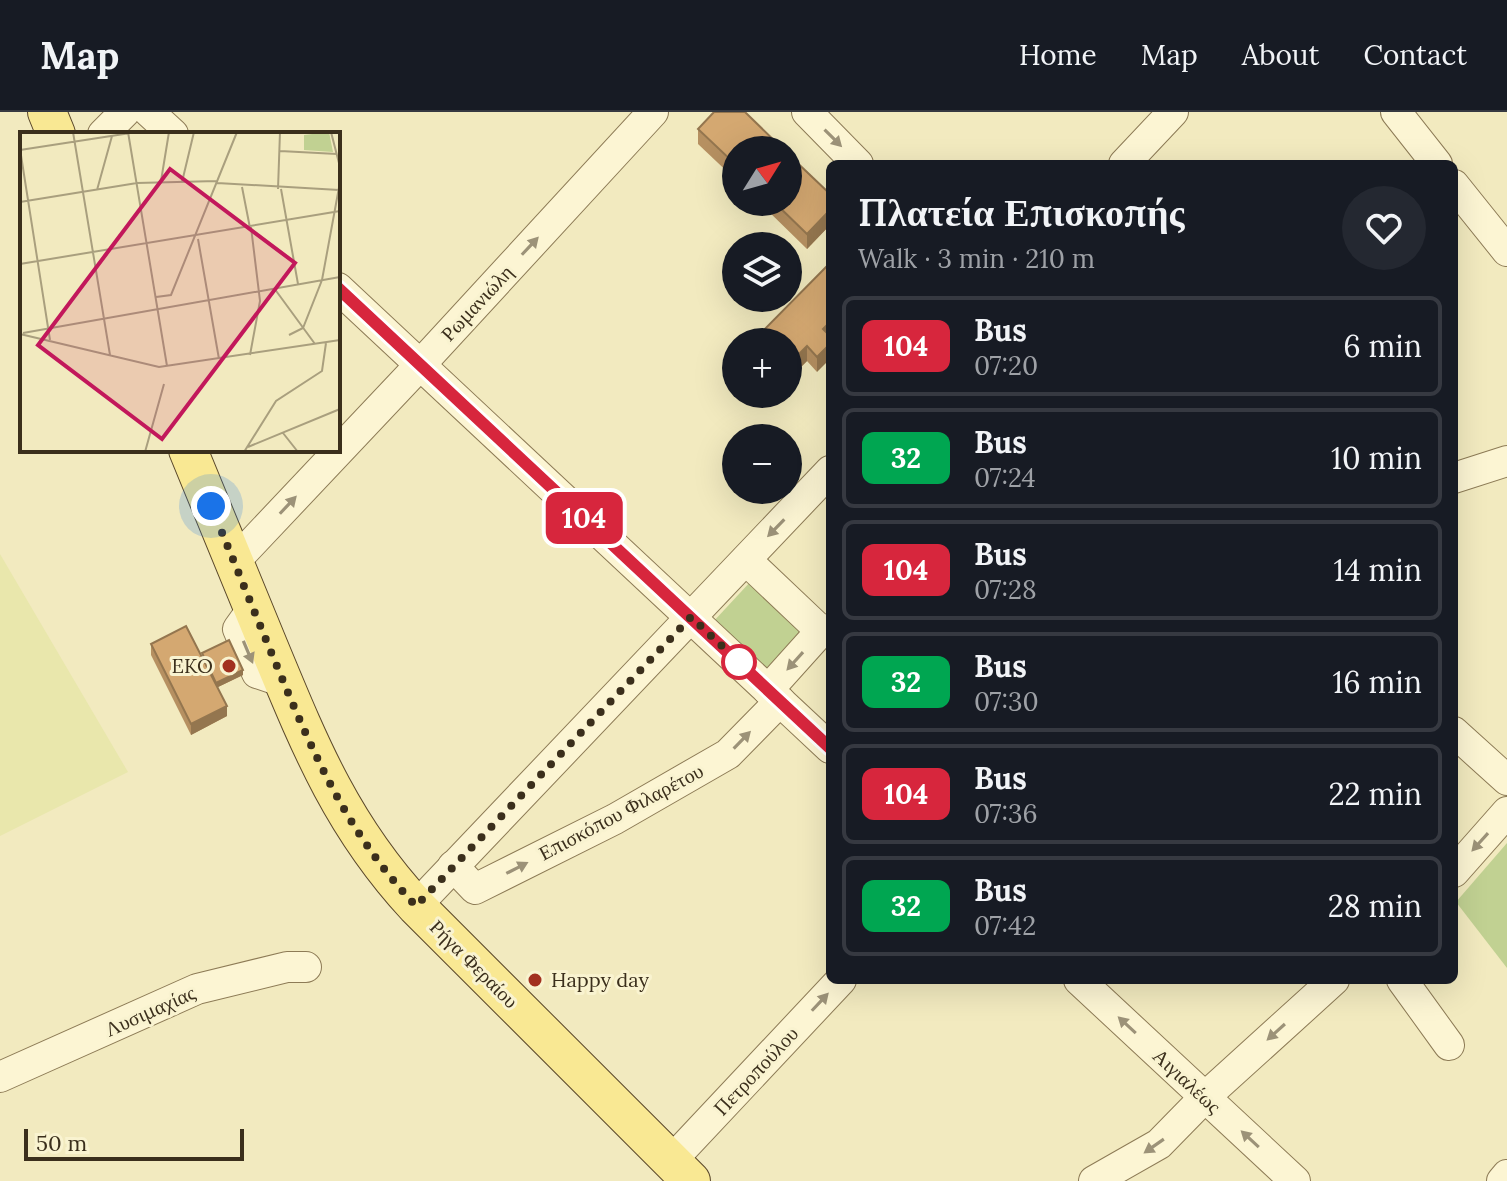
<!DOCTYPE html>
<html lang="en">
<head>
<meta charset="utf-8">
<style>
	:root { --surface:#171b24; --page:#242831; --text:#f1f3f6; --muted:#9ea1a6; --line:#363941 }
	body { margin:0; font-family:Lora,serif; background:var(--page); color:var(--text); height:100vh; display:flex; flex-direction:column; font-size:30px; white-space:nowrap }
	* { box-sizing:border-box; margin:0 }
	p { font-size:26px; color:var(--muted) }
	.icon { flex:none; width:44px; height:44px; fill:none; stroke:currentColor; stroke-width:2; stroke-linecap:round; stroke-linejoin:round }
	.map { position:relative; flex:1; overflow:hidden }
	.sheet { position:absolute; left:826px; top:48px; width:632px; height:824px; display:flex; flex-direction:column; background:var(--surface); border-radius:12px; box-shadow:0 8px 32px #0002 }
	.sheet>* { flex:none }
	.badge { padding:0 16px; border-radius:12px; font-size:28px; line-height:52px }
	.needle { width:52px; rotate:53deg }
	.controls { position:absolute; left:722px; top:24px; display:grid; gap:16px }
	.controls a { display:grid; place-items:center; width:80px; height:80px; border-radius:50%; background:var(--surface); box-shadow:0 8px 32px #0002; font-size:40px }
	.scale { position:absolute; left:24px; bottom:20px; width:220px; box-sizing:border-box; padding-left:8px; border:4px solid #3b2f1c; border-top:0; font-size:22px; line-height:28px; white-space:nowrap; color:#3b2f1c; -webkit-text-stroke:6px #f9f3d0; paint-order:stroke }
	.you { position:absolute; width:40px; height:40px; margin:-20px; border:6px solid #fff; border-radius:50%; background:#1a73e8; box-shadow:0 0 0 12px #1a73e833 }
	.map>.badge { position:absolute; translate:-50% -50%; box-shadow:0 0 0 4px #fff }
	.round { display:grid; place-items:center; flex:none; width:84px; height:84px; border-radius:42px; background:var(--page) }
	.head { display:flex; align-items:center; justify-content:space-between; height:136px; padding:0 32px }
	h1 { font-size:38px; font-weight:600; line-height:60px }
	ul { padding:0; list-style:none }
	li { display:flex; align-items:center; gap:24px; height:100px; margin:0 16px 12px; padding:0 16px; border:4px solid var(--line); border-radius:12px }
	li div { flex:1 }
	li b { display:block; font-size:30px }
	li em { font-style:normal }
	li .badge { min-width:88px; font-weight:700; text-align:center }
	header { display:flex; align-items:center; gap:48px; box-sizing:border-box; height:112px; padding:0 40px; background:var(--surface); border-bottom:2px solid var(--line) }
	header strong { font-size:38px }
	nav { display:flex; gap:44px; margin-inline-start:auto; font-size:28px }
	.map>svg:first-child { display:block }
	.farmland { fill:#e9e7ac }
	.green { fill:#c1d192 }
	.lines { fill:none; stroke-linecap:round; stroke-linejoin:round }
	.minor-casing { stroke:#8d7b56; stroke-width:32 }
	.major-casing { stroke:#5a472a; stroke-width:40 }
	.minor { stroke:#fcf5d3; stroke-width:30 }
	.major { stroke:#f9e893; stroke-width:38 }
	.wall { fill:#b69061 }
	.shaded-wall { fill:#94764f }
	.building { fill:#d4a871; stroke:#94764f; stroke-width:2 }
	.oneway { fill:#9c9278 }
	.line-casing { stroke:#fff; stroke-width:18 }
	.line { stroke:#d7263d; stroke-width:12 }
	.walk { stroke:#3b2f1c; stroke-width:8; stroke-dasharray:0 14.4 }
	.stop-dot { fill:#fff; stroke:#d7263d; stroke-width:4 }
	.poi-dot { fill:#a2301f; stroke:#f9f3d0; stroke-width:3 }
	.labels { text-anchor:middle; stroke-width:6; stroke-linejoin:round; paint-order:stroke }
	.street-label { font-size:20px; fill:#3b2f1c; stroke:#f9f3d0 }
	.poi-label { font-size:20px; fill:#3b2f1c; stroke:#f9f3d0; text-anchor:end }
	.inset-road { fill:none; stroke:#a99f7e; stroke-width:2 }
	.view { fill:#c2185b; fill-opacity:0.15; stroke:#c2185b; stroke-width:4 }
	.inset-edge { fill:none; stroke:#3b2f1c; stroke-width:4 }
</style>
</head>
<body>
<header>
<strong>Map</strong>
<nav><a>Home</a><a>Map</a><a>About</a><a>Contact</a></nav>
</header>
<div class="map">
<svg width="1507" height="1069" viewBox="0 0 1507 1069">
	<rect width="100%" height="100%" fill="#f2eabf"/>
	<path class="farmland" d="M0,442L128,660L0,724Z"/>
	<g class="green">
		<path d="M752,468L808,520L769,562L713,510Z"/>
		<path d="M1507,731V856L1456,790Z"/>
	</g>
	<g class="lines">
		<defs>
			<g id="minor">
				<path d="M149,0L173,22"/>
				<path d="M807,0L858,52"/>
				<path d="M1396,0L1437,52"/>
				<path d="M103,22L125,0"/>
				<path d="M1124,52L1173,0"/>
				<path d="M1454,73L1507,139"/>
				<path d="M338,176L830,636"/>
				<path d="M1454,366L1507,349"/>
				<path d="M746,448L821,519L830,517"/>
				<path d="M234,450L420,253L653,0"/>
				<path d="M253,496L238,517L257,561L284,570"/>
				<path d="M768,578L821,519"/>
				<path d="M1454,620L1507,668"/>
				<path d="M453,754L475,777L615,707L728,642L780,589"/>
				<path d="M1454,760L1507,700"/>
				<path d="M416,794L830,359"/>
				<path d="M1079,868L1295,1069"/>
				<path d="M1402,868L1449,933"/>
				<path d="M0,965L197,877L287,855H306"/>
				<path d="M671,1049L841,868"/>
				<path d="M1094,1069L1159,1032L1205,985L1334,868"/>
				<path d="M1502,1069L1507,1063"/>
			</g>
			<g id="major">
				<path d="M47,0L56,22"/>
				<path d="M188,338C215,404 242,470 269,535C310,634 342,714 416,794L691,1069"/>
			</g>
		</defs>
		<use href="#minor" class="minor-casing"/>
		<use href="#major" class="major-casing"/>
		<use href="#minor" class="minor"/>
		<use href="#major" class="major"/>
	</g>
	<g class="wall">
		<path d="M698,17L736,38V68L698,32Z"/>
		<path d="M830,82V113L807,137L759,90H788Z"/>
		<path d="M830,151L817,260L807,249L788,268V230H754V228Z"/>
		<path d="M151,532L202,544L243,563L218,575L227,604L191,623L151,543Z"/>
	</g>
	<g class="shaded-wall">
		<path d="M830,98V113L807,137V122Z"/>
		<path d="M830,210V225L823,217Z"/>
		<path d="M830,232V247L817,260V245Z"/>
		<path d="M807,234V249L788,268V253Z"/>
		<path d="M243,558V563L216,576V571Z"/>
		<path d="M227,594V604L191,623V612Z"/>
	</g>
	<g class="building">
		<path d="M714,0H745L784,38H736V53L698,17Z"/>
		<path d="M788,42L830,82V98L807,122L774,90H788Z"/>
		<path d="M830,151V210L823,217L830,224V232L817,245L807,234L788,253V230H755L754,228Z"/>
		<path d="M186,514L227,594L191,612L151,532Z"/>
		<path d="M229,528L243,558L216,571L202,541Z"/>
	</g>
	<defs><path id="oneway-solid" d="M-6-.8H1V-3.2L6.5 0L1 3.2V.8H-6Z" transform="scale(2)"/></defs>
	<g class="oneway">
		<use href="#oneway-solid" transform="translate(833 26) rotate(45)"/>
		<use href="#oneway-solid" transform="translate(530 134) rotate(-47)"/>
		<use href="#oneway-solid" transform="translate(288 393) rotate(-47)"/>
		<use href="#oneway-solid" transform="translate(776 416) rotate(134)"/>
		<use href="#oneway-solid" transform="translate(248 540) rotate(67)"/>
		<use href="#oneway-solid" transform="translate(795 549) rotate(132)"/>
		<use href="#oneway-solid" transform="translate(742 628) rotate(-46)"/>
		<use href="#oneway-solid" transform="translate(1480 730) rotate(132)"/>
		<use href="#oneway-solid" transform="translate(517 756) rotate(-27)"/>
		<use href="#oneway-solid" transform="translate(820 890) rotate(-47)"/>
		<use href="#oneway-solid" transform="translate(1127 913) rotate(-137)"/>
		<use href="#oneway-solid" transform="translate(1276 920) rotate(138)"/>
		<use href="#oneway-solid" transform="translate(1250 1027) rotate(-137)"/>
		<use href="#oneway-solid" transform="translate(1154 1034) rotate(145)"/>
	</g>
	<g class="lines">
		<defs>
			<path id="line" d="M338,176L830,636"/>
		</defs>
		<use href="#line" class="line-casing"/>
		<use href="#line" class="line"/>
		<path class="walk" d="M211,394C233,447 254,499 276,552C314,643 347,721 416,794L691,505L739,550"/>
	</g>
	<circle class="stop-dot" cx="739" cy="550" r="16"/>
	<g class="poi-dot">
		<circle cx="229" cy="554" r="8"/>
		<circle cx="535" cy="868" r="8"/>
	</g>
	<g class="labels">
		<g class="street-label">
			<text transform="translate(477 191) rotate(-47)" y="7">Ρωμανιώλη</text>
			<text transform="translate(621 700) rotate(-28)" y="7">Επισκόπου Φιλαρέτου</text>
			<text transform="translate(474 852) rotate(45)" y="7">Ρήγα Φεραίου</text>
			<text transform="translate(150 899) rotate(-24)" y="7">Λυσιμαχίας</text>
			<text transform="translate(756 959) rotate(-47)" y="7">Πετροπούλου</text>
			<text transform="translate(1187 969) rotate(43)" y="7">Αιγιαλέως</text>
		</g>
		<g class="poi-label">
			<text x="213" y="561">EKO</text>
			<text x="551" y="875" text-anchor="start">Happy day</text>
		</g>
	</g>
	<g transform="translate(20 20)">
		<rect width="320" height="320" fill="#f2eabf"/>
		<path d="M309,0L313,20L284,18V3Z" fill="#c1d192"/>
		<path class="inset-road" d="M53,0L90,223M108,0L147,234M311,0L320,35M0,17L30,208M0,18L117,0M260,19L317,22M141,49L149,0M162,50L174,0M197,51L319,58M222,55L230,96M258,57L260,0M261,57L278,152M77,58L92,4M0,70L117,51L197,49M178,107L199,227M0,132L320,79M254,156L295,212M136,165L151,163L217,0M3,201L320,145M0,202L139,235L320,208M269,203L283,196L302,148L320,50M230,223L240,169L231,95M263,301L278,320M228,315L320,277M125,320L144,252M224,320L256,269L302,239L306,211"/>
		<path class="view" d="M150,37L275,131L142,307L18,213Z"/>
		<rect width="320" height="320" class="inset-edge"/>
	</g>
</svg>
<div class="controls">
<a><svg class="needle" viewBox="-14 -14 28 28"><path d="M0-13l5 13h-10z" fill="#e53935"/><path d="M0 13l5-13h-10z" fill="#9ea1a6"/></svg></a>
<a><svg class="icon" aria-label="layers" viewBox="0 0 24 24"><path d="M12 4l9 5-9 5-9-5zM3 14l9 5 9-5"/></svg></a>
<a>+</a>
<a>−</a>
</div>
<div class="scale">50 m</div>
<div class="you" style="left:211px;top:394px"></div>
<b class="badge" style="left:584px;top:406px;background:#d7263d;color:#fff">104</b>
<section class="sheet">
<div class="head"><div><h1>Πλατεία Επισκοπής</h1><p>Walk · 3 min · 210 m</p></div><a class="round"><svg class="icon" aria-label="heart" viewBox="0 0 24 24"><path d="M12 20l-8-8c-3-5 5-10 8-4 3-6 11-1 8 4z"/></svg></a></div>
<ul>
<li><span class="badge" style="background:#d7263d;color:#fff">104</span><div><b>Bus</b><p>07:20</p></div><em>6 min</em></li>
<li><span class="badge" style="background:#00a651;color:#fff">32</span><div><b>Bus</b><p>07:24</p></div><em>10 min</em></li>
<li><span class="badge" style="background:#d7263d;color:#fff">104</span><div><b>Bus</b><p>07:28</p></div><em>14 min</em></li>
<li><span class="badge" style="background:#00a651;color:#fff">32</span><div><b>Bus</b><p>07:30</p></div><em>16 min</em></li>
<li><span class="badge" style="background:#d7263d;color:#fff">104</span><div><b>Bus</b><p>07:36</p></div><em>22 min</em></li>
<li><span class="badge" style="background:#00a651;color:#fff">32</span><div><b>Bus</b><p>07:42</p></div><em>28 min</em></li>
</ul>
</section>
</div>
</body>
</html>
